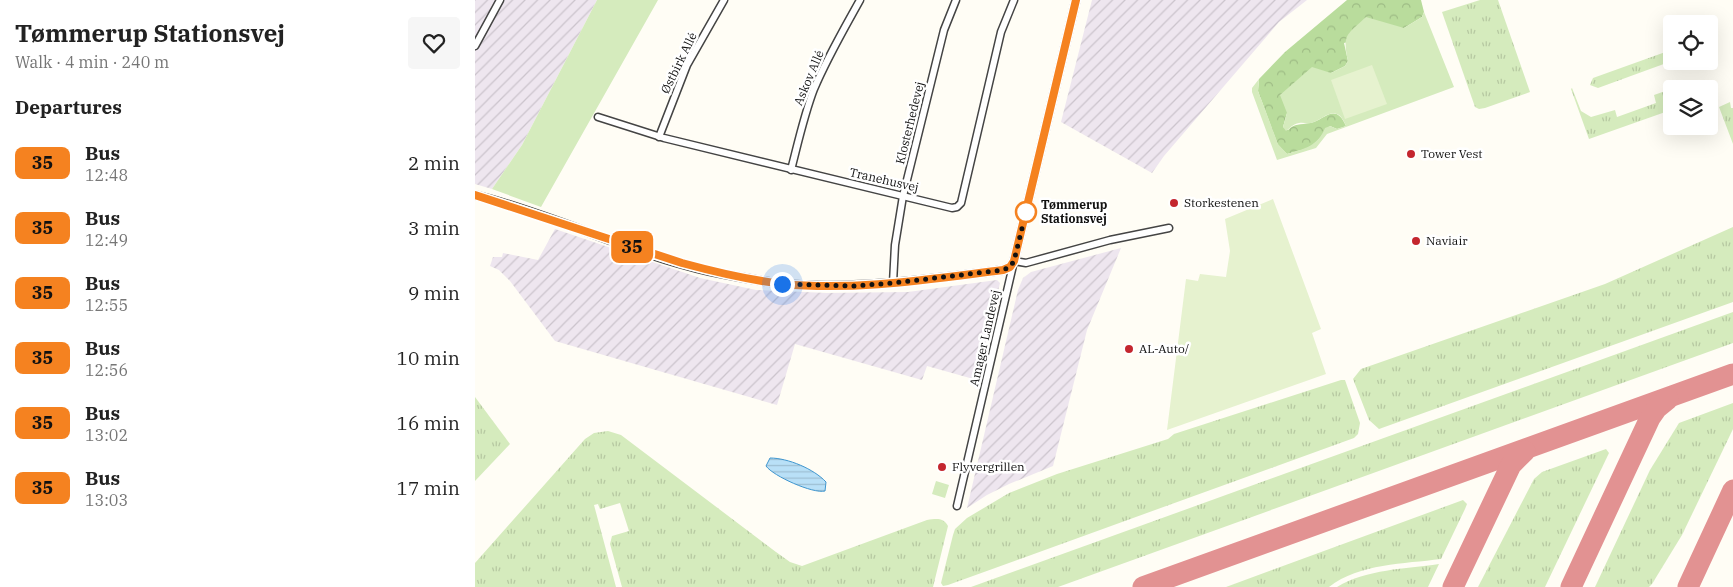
<!DOCTYPE html>
<html lang="en">
<head>
<meta charset="utf-8">
<style>
	:root { --surface:#fff; --page:#f6f6f6; --text:#222; --muted:#767676 }
	body { margin:0; font-family:"IBM Plex Serif",serif; background:var(--page); color:var(--text); height:100vh; display:flex; flex-direction:column; font-size:19px; white-space:nowrap }
	* { box-sizing:border-box; margin:0 }
	p { font-size:16px; color:var(--muted) }
	.icon { flex:none; width:28px; height:28px; fill:none; stroke:currentColor; stroke-width:2; stroke-linecap:round; stroke-linejoin:round }
	.map { position:relative; flex:1; overflow:hidden }
	.details { display:flex; flex-direction:column; background:var(--surface); width:475px }
	.details>* { flex:none }
	.badge { padding:0 10px; border-radius:8px; font-size:18px; line-height:32px }
	.tools { position:absolute; left:1188px; top:15px; display:grid; gap:10px }
	.tools a { display:grid; place-items:center; width:55px; height:55px; border-radius:5px; background:var(--surface); box-shadow:0 5px 20px #0002; font-size:25px }
	.you { position:absolute; width:25px; height:25px; margin:-12px; border:4px solid #fff; border-radius:50%; background:#1a73e8; box-shadow:0 0 0 8px #1a73e833 }
	.map>.badge { position:absolute; translate:-50% -50%; box-shadow:0 0 0 2px #fff }
	h2 { padding:0 15px; font-size:19px; line-height:45px }
	.round { display:grid; place-items:center; flex:none; width:52px; height:52px; border-radius:5px; background:var(--page) }
	.overview { display:flex; align-items:center; justify-content:space-between; height:85px; padding:0 15px }
	h1 { font-size:24px; font-weight:800; line-height:38px }
	ul { padding:0; list-style:none }
	li { display:flex; align-items:center; gap:15px; height:65px; padding:0 15px }
	li div { flex:1 }
	li b { display:block; font-size:19px }
	li em { font-style:normal }
	li .badge { min-width:55px; font-weight:700; text-align:center }
	main { display:flex; flex:1; min-height:0 }
	.map>svg:first-child { display:block }
	.industrial { fill:url(#industrial-furrows) }
	.grass { fill:url(#grass-tufts) }
	.forest { fill:url(#forest-crowns) }
	.park { fill:#d5ebbd }
	.pitch { fill:#e6f2cf }
	.water { fill:url(#water-rules); stroke:#3f96cf }
	.lines { fill:none; stroke-linecap:round; stroke-linejoin:round }
	.taxiway { stroke:#e29292; stroke-width:21 }
	.minor-casing { stroke:#444; stroke-width:9 }
	.tertiary-casing { stroke:#444; stroke-width:10 }
	.minor { stroke:#fff; stroke-width:6 }
	.tertiary { stroke:#fff; stroke-width:8 }
	.line-casing { stroke:#fff; stroke-width:11 }
	.line { stroke:#f58220; stroke-width:8 }
	.walk { stroke:#111; stroke-width:5; stroke-dasharray:0 9 }
	.poi-dot { fill:#c4262e; stroke:#fff; stroke-width:2 }
	.stop-dot { fill:#fff; stroke:#f58220; stroke-width:2.5 }
	.labels { text-anchor:middle; stroke-width:5; stroke-linejoin:round; paint-order:stroke }
	.street-label { font-size:12px; fill:#111; stroke:#fff }
	.poi-label { font-size:12px; fill:#111; stroke:#fff; text-anchor:start }
	.stop-label { font-size:12px; font-weight:bold; fill:#111; stroke:#fff; text-anchor:start }
</style>
</head>
<body>
<main>
<section class="details">
<div class="overview"><div><h1>Tømmerup Stationsvej</h1><p>Walk · 4 min · 240 m</p></div><a class="round"><svg class="icon" aria-label="heart" viewBox="0 0 24 24"><path d="M12 20l-8-8c-3-5 5-10 8-4 3-6 11-1 8 4z"/></svg></a></div>
<h2>Departures</h2>
<ul>
<li><span class="badge" style="background:#f58220;color:#111">35</span><div><b>Bus</b><p>12:48</p></div><em>2 min</em></li>
<li><span class="badge" style="background:#f58220;color:#111">35</span><div><b>Bus</b><p>12:49</p></div><em>3 min</em></li>
<li><span class="badge" style="background:#f58220;color:#111">35</span><div><b>Bus</b><p>12:55</p></div><em>9 min</em></li>
<li><span class="badge" style="background:#f58220;color:#111">35</span><div><b>Bus</b><p>12:56</p></div><em>10 min</em></li>
<li><span class="badge" style="background:#f58220;color:#111">35</span><div><b>Bus</b><p>13:02</p></div><em>16 min</em></li>
<li><span class="badge" style="background:#f58220;color:#111">35</span><div><b>Bus</b><p>13:03</p></div><em>17 min</em></li>
</ul>
</section>
<div class="map">
<svg width="1258" height="587" viewBox="0 0 1258 587">
	<defs>
		<pattern id="industrial-furrows" width="10" height="10" patternUnits="userSpaceOnUse" patternTransform="scale(1.25)"><rect width="10" height="10" fill="#eee6ef"/><path d="M-1 1l2-2M0 10L10 0M9 11l2-2" fill="none" stroke="#cbc4cc"/></pattern>
		<pattern id="grass-tufts" width="24" height="20" patternUnits="userSpaceOnUse" patternTransform="scale(1.25)"><rect width="24" height="20" fill="#d5ebbd"/><path d="M3 7l-1-3M5 7V3M7 7l1-3M15 17l-1-3M17 17v-4M19 17l1-3" fill="none" stroke="#b6c8a1"/></pattern>
		<pattern id="forest-crowns" width="20" height="18" patternUnits="userSpaceOnUse" patternTransform="scale(1.25)"><rect width="20" height="18" fill="#b9dc9c"/><path d="M2 6a3 3 0 1 1 6 0M12 15a3 3 0 1 1 6 0" fill="none" stroke="#9ebc85"/></pattern>
		<pattern id="water-rules" width="6" height="5" patternUnits="userSpaceOnUse" patternTransform="scale(1.25)"><rect width="6" height="5" fill="#b9e0f7"/><path d="M0 2.5h6" fill="none" stroke="#9ebfd3"/></pattern>
	</defs>
	<rect width="100%" height="100%" fill="#fffdf5"/>
	<g class="industrial">
		<path d="M0,0H122L47,145L17,189L0,184Z"/>
		<path d="M617,0H832L804,22L689,156L677,173L586,122Z"/>
		<path d="M80,229L225,278L281,290L352,293L433,292L522,280L525,283L502,380L452,366L447,380L320,344L302,405L80,341L35,281L24,270L15,266L18,257H27L28,253L63,260Z"/>
		<path d="M646,248L612,330L578,466L534,484L512,495L492,508L543,290L548,278L556,272Z"/>
	</g>
	<g class="grass">
		<path d="M1005,0H1023L1055,92L1010,108L1004,109L1000,107L967,12Z"/>
		<path d="M1196,50L1197,61L1123,88L1115,85L1118,78Z"/>
		<path d="M1097,88L1106,111L1116,117L1140,110L1142,117L1181,103L1179,95L1196,89V110L1114,139L1096,89Z"/>
		<path d="M1255,102L1256,108H1258V144L1244,107Z"/>
		<path d="M1258,227V302L904,429L894,420L878,379L886,369L1130,284Z"/>
		<path d="M1258,312V343L583,587H496Z"/>
		<path d="M866,380H870L885,423L883,434L879,438L473,585L468,586L466,583L478,535L480,529L492,518L534,493L582,474L693,439L699,434Z"/>
		<path d="M0,397L35,444L0,481Z"/>
		<path d="M1258,403V429L1207,535L1177,584L1174,587H1120L1175,470L1204,423Z"/>
		<path d="M133,431L146,435L301,552L315,562L327,566L452,520C461,519 468,517 473,526L458,587H147L135,544L137,536L154,531L145,503L125,509L123,504L119,505L141,587H0V563L110,439L119,433Z"/>
		<path d="M1131,449L1134,453L1070,587H1003L1059,479L1067,472Z"/>
		<path d="M988,500L992,504L990,509L966,559C929,564 885,563 854,587H751Z"/>
		<path d="M964,564L953,587H862C892,569 930,569 964,564Z"/>
	</g>
	<path class="forest" d="M872,0H946L949,12L947,17L929,28L869,43L873,61L870,66L856,73L812,113L808,127L813,130C820,123 825,125 835,123C849,121 860,101 871,126L862,129L855,126L837,147L812,154L803,145L783,91L784,79L810,52Z"/>
	<g class="park">
		<path d="M122,0H183L66,207L17,189L47,145Z"/>
		<path d="M949,12L979,87L852,134L841,148L802,160L777,92V88L784,79L783,91L803,144L812,154C829,149 843,146 850,128L855,126L862,129L871,126C861,101 849,120 836,123C832,124 828,122 824,123C818,124 815,128 811,131L808,127L812,113L805,95L837,67L856,73L870,66L873,61C867,34 872,35 891,17L929,28L947,17Z"/>
		<path d="M461,481L474,485L470,498L457,494Z"/>
	</g>
	<g class="pitch">
		<path d="M897,65L912,104L870,119L856,80Z"/>
		<path d="M798,199L846,329L837,333L851,374L692,430L711,279L723,281L725,274L751,277L755,251L750,219Z"/>
	</g>
	<path class="water" d="M295,458C313,458 339,469 351,482L350,491C338,494 298,476 291,466Z"/>
	<g class="lines">
		<g class="taxiway">
			<path d="M668,587L1258,374"/>
			<path d="M978,587L1036,465L1050,451"/>
			<path d="M1096,587L1175,418L1182,408L1193,399"/>
			<path d="M1213,587L1258,490"/>
		</g>
		<defs>
			<g id="minor">
				<path d="M0,46L25,0"/>
				<path d="M123,117L189,138L477,208L482,207L486,203L526,32L539,0"/>
				<path d="M184,137L212,65L249,0"/>
				<path d="M316,170C323,143 329,115 339,89C352,58 369,29 385,0"/>
				<path d="M418,283L420,245L428,196L469,30L481,0"/>
				<path d="M482,506L539,261L551,263L635,240L694,228"/>
			</g>
			<path id="tertiary" d="M0,195C79,215 155,253 234,271C258,276 284,281 309,284C382,290 455,279 528,270L535,267L539,261L601,0"/>
		</defs>
		<use href="#minor" class="minor-casing"/>
		<use href="#tertiary" class="tertiary-casing"/>
		<use href="#minor" class="minor"/>
		<use href="#tertiary" class="tertiary"/>
	</g>
	<g class="lines">
		<defs>
			<path id="line" d="M0,195L207,263C240,272 274,280 308,284C381,291 455,279 528,270L535,267L539,261L601,0"/>
		</defs>
		<use href="#line" class="line-casing"/>
		<use href="#line" class="line"/>
		<path class="walk" d="M307,284L378,286L418,283L528,270L535,267L539,261L551,212"/>
	</g>
	<g class="poi-dot">
		<circle cx="936" cy="154" r="5"/>
		<circle cx="699" cy="203" r="5"/>
		<circle cx="941" cy="241" r="5"/>
		<circle cx="654" cy="349" r="5"/>
		<circle cx="467" cy="467" r="5"/>
	</g>
	<circle class="stop-dot" cx="551" cy="212" r="10"/>
	<g class="labels">
		<g class="street-label">
			<text transform="translate(204 63) rotate(-64)" y="4">Østbirk Allé</text>
			<text transform="translate(334 78) rotate(-67)" y="4">Askov Allé</text>
			<text transform="translate(435 123) rotate(-76)" y="4">Klosterhedevej</text>
			<text transform="translate(409 180) rotate(13)" y="4">Tranehusvej</text>
			<text transform="translate(510 338) rotate(-77)" y="4">Amager Landevej</text>
		</g>
		<g class="poi-label">
			<text x="946" y="158">Tower Vest</text>
			<text x="709" y="207">Storkestenen</text>
			<text x="951" y="245">Naviair</text>
			<text x="664" y="353">AL-Auto/</text>
			<text x="477" y="471">Flyvergrillen</text>
		</g>
		<g class="stop-label">
			<text x="566" y="209">Tømmerup<tspan x="566" dy="14">Stationsvej</tspan></text>
		</g>
	</g>
</svg>
<div class="tools">
<a><svg class="icon" aria-label="locate" viewBox="0 0 24 24"><circle cx="12" cy="12" r="6"/><path d="M12 2v4M12 18v4M2 12h4M18 12h4"/></svg></a>
<a><svg class="icon" aria-label="layers" viewBox="0 0 24 24"><path d="M12 4l9 5-9 5-9-5zM3 14l9 5 9-5"/></svg></a>
</div>
<div class="you" style="left:307px;top:284px"></div>
<b class="badge" style="left:157px;top:247px;background:#f58220;color:#111">35</b>
</div>
</main>
</body>
</html>
